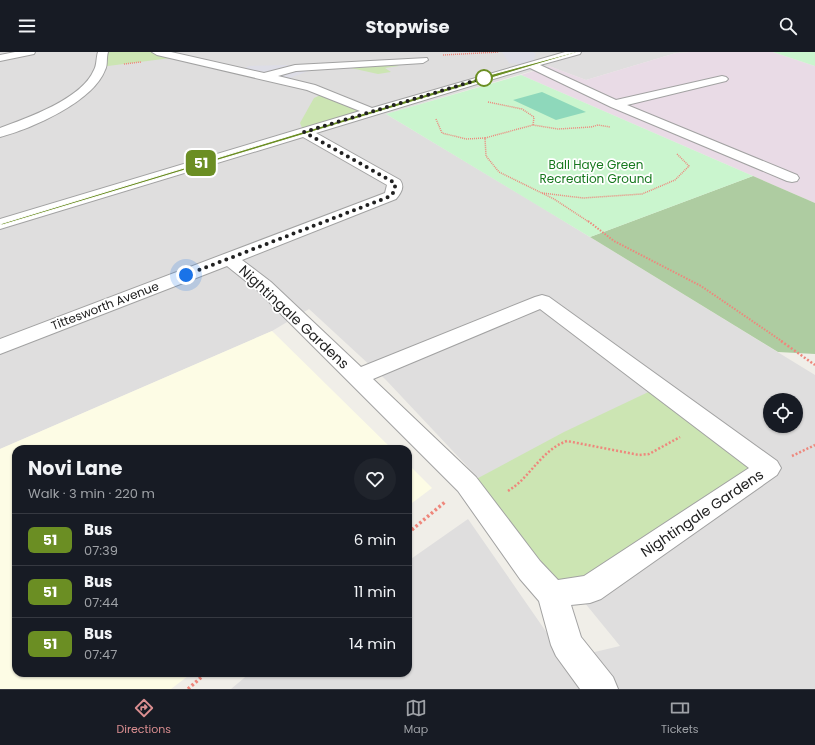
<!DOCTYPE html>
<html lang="en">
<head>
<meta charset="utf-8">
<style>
	:root { --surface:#171b24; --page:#20242c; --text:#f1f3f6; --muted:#9ea1a6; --line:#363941; --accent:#da8e90 }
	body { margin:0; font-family:Poppins,sans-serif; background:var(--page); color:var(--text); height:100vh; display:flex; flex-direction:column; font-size:15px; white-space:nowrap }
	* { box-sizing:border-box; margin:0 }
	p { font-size:13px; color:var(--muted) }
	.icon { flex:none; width:22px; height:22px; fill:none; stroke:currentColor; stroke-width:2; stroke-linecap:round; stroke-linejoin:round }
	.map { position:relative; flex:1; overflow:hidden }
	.side { position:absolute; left:12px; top:393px; width:400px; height:232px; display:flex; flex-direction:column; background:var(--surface); border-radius:12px; box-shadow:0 1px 3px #0004 }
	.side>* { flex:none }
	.badge { padding:0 8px; border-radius:6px; font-size:14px; line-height:26px }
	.fabs { position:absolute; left:763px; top:341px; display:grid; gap:8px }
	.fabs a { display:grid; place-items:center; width:40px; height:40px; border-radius:50%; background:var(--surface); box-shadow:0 1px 3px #0004; font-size:20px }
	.you { position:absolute; width:20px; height:20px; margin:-10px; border:3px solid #fff; border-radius:50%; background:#1a73e8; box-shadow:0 0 0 6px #1a73e833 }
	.map>.badge { position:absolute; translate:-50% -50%; box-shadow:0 0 0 2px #fff }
	.round { display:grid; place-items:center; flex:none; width:42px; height:42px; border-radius:21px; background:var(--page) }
	.headline { display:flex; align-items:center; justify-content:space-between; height:68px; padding:0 16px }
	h1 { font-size:19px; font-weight:700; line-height:30px }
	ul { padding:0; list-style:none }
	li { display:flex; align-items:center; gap:12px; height:52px; padding:0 16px; border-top:1px solid var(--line) }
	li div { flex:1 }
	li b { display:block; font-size:15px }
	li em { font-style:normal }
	li .badge { min-width:44px; font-weight:700; text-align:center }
	header { display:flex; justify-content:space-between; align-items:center; height:52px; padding:0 16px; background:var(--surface); font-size:18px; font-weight:700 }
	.menu { display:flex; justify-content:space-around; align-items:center; height:56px; border-top:1px solid var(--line); background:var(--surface); font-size:11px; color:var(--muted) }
	.menu a { display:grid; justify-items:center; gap:2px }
	.menu .on { color:var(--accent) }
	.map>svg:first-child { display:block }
	.residential { fill:#dfdede; fill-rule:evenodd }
	.industrial { fill:#e9dbe6 }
	.education { fill:#fdfce5 }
	.grass { fill:#cce5b3 }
	.forest { fill:#aecca1 }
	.park { fill:#caf5ce }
	.pitch { fill:#8ed8bb }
	.plaza { fill:#dddde6 }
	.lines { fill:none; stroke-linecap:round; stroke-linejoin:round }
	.minor-casing { stroke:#a2a2a2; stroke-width:2 }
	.path-far3 { stroke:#ee877c; stroke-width:1.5; stroke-dasharray:1 1; stroke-linecap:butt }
	.path-far2 { stroke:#ee877c; stroke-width:2; stroke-dasharray:1.5 1.5; stroke-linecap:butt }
	.path-far1 { stroke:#ee877c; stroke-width:2.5; stroke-dasharray:2 2; stroke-linecap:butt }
	.path { stroke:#ee877c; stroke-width:3.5; stroke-dasharray:2.5 2.5; stroke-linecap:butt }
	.minor { fill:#fff; fill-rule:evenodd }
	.line { fill:#6b8e23; stroke:#fff }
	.walk { stroke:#212121; stroke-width:4; stroke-dasharray:0 7.2 }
	.stop-dot { fill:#fff; stroke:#6b8e23; stroke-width:2 }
	.labels { text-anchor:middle; stroke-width:3.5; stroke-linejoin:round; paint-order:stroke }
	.far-park-label { font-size:12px; fill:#16781e; stroke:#fff }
	.far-street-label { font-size:12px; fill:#212121; stroke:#fff }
	.street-label { font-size:14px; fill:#212121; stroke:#fff }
</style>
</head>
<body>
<header><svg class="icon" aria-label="menu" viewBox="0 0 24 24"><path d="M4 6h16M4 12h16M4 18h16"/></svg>Stopwise<svg class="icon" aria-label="search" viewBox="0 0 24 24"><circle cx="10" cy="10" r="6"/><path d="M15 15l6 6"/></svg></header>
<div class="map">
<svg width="815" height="637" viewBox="0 0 815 637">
	<rect width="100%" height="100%" fill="#f0eee8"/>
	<path class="residential" d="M0,0H690L676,1L586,28L549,14L386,62L536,152L815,323V637H231L250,621H408V509L468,467L565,607L620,594L513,463L386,328L309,257L272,279L0,397ZM770,348H796V374H770Z"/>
	<path class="industrial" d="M690,0H773L815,14V151L521,23L549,14L586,28L676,1Z"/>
	<g class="education">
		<path d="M272,279L392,397H16V621H192L171,637H0V397Z"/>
		<path d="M408,412L432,436L408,454Z"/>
	</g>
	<g class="grass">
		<path d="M103,0H157L179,5L100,15Z"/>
		<path d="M392,12L399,14L385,16L391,20L378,22L337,13Z"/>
		<path d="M325,41L372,60L304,80L300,71L314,46Z"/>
		<path d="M659,335L768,416L590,537L552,542L467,432L564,380Z"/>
	</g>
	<path class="forest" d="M753,124L815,151V302L778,300L590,185Z"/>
	<g class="park">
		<path d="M773,0H815V14Z"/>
		<path d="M521,23L753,124L590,185L386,62Z"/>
	</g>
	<path class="pitch" d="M542,40L586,60L556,68L513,48Z"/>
	<g class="plaza">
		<path d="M502,0H533L536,2L531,13L509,11Z"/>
		<path d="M287,13L295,16L313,17L283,29L239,19L249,14Z"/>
	</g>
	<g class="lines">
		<defs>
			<g id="minor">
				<path d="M15,0H35L34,2L0,9V3Z"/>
				<path d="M98,0H108C106,6 108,13 105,18C93,50 31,77 0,85V76C27,66 82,47 94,18C97,13 96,6 98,0Z"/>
				<path d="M152,0H171L264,21L295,13L427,6L428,8L423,11L296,19L278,24L315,33L372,56L565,0H581L580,2L540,13L616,48L722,24L726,25L728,27L726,29L627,53L797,123L799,126L797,129L792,130L787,129L611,55L530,16L316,81L400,128C405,135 401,141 396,147L242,208L271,230L361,315L535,245L542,243L549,245L777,409L781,416L777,423L601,547L590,551L571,553L581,585L613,625L618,637H580L556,604L551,593L539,549L520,527L458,439L257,238L227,214L0,302V287L385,141L387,133L303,85L0,177V167L360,59L307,38L157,3ZM540,257L749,416L584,524L558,528L540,509L476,425L373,327Z"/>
			</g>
		</defs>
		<use href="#minor" class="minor-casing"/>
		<g class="path-far3">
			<path d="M443,3L499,0"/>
			<path d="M124,12L141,10"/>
			<path d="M488,50L522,57L534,65L533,73"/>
			<path d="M436,67L442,81L466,87L485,86"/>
			<path d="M542,141L583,146L642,142L675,128L689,114L677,102"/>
			<path d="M589,170L554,147L499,120L486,104L485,86L533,73L558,77L591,75L598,73L610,75"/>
		</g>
		<path class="path-far2" d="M588,169L614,189L701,234L783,290"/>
		<g class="path-far1">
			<path d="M781,289L815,313"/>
			<path d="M792,404L815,393"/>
			<path d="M508,439C531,425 541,398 567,389L639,403L649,402L680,385"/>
		</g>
		<g class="path">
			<path d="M408,481L445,450"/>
			<path d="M188,637L206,621"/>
		</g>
		<use href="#minor" class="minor"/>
	</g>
	<path class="line" d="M575,0H578L2,173L0,172L493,22Z"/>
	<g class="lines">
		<path class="walk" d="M186,223L391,144L395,138V131L304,80L484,26"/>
	</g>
	<circle class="stop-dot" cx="484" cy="26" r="8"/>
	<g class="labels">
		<g class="far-park-label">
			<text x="596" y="117">Ball Haye Green<tspan x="596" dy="14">Recreation Ground</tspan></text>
		</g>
		<g class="far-street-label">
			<text transform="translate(105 254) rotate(-21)" y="4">Tittesworth Avenue</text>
		</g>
		<g class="street-label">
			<text transform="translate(294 265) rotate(43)" y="5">Nightingale Gardens</text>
			<text transform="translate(702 461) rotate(-34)" y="5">Nightingale Gardens</text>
		</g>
	</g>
</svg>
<div class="fabs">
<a><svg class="icon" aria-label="locate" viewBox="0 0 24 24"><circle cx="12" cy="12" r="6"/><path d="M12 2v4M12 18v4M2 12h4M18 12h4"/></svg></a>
</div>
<div class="you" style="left:186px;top:223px"></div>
<b class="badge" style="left:201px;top:111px;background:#6b8e23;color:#fff">51</b>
<section class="side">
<div class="headline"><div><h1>Novi Lane</h1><p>Walk · 3 min · 220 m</p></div><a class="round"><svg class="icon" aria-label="heart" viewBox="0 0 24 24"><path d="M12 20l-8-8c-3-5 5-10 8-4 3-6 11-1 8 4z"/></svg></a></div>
<ul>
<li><span class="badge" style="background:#6b8e23;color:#fff">51</span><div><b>Bus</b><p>07:39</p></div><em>6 min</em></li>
<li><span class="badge" style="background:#6b8e23;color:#fff">51</span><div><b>Bus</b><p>07:44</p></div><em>11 min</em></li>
<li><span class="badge" style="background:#6b8e23;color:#fff">51</span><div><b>Bus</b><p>07:47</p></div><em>14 min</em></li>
</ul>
</section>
</div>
<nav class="menu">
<a class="on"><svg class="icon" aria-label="directions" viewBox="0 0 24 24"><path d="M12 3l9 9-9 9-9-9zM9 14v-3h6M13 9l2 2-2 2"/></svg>Directions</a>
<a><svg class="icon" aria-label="map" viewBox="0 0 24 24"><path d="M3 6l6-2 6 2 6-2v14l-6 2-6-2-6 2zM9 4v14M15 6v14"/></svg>Map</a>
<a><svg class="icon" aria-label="tickets" viewBox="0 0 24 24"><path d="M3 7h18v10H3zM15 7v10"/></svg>Tickets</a>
</nav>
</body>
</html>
